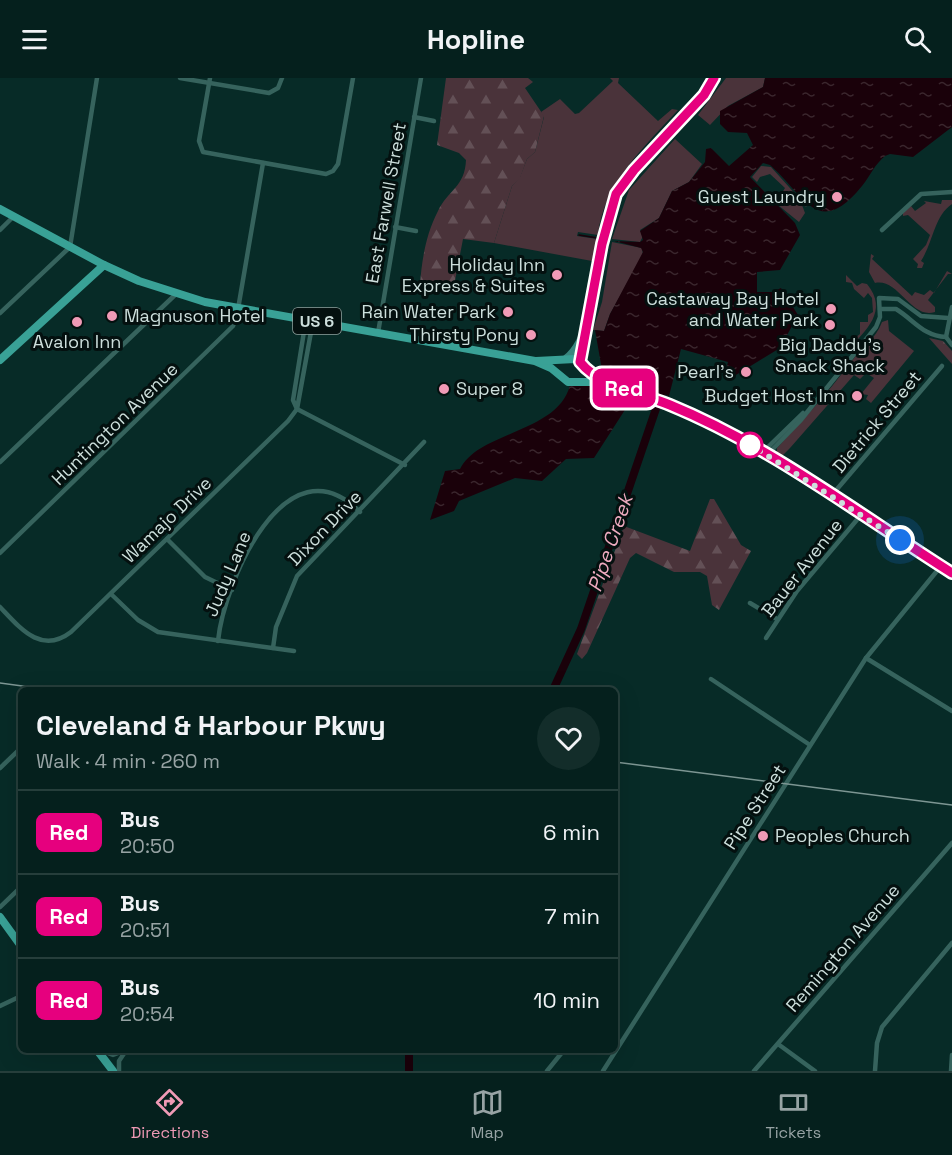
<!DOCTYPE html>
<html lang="en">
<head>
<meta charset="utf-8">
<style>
	:root { --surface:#05201d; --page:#132d2a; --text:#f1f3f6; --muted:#97a3a4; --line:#263e3b; --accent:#f09ab6 }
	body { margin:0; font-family:"Space Grotesk",sans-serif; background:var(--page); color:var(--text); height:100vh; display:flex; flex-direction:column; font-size:22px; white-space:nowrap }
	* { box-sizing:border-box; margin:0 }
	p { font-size:20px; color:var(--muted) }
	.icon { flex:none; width:33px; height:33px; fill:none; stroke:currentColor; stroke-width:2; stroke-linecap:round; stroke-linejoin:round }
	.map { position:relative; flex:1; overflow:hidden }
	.panel { position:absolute; left:18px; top:609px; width:600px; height:366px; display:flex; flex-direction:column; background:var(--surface); border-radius:9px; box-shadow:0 6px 24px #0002,0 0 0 2px var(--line) }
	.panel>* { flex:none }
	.badge { padding:0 12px; border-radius:9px; font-size:21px; line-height:39px }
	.you { position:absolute; width:30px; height:30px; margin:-15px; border:4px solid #fff; border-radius:50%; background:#1a73e8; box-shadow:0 0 0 9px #1a73e833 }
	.map>.badge { position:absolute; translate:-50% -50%; box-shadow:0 0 0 3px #fff }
	.round { display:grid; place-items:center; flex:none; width:63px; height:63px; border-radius:32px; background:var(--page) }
	.overview { display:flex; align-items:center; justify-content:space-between; height:102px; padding:0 18px }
	h1 { font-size:28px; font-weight:800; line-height:45px }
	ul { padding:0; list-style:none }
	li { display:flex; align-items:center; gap:18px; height:84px; padding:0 18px; border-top:2px solid var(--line) }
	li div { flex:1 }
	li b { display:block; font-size:22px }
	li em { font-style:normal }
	li .badge { min-width:66px; font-weight:700; text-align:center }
	header { display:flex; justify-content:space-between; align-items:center; height:78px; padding:0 18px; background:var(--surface); font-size:27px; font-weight:800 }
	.tab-bar { display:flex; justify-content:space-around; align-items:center; height:84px; border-top:2px solid var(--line); background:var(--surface); font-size:16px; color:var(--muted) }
	.tab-bar a { display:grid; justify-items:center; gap:3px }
	.tab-bar .active { color:var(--accent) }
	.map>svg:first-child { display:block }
	.grass { fill:#4a333a }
	.forest { fill:url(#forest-firs) }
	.water { fill:url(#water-ripples) }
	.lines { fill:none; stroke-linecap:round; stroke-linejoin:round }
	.stream { stroke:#1a010a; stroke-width:1.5 }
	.river { stroke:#1a010a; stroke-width:8 }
	.street { stroke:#36635d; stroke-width:4.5 }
	.secondary { stroke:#39867e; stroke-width:7 }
	.primary { stroke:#39a196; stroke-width:8 }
	.rail { stroke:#7d9693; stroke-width:1.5 }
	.line-casing { stroke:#fff; stroke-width:14 }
	.line { stroke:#e6007e; stroke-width:9 }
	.walk { stroke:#cddfdc; stroke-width:6; stroke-dasharray:0 10.8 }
	.poi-dot { fill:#f09ab6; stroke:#04100f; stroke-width:2 }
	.stop-dot { fill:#fff; stroke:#e6007e; stroke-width:3 }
	.labels { text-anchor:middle; stroke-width:6; stroke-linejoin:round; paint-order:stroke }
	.shield { fill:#04100f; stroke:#91a19e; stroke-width:1.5 }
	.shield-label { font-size:16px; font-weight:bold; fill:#cddfdc }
	.poi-label { font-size:18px; fill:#cddfdc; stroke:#04100f; text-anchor:end }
	.street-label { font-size:18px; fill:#cddfdc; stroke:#04100f }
	.water-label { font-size:20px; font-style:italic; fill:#edaabf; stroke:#04100f }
</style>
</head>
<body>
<header><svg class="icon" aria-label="menu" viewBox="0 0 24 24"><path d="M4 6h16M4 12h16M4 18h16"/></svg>Hopline<svg class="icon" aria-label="search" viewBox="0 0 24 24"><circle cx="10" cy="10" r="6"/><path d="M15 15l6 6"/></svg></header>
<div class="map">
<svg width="952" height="993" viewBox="0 0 952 993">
	<defs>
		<pattern id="forest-firs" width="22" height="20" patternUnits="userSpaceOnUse" patternTransform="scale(1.5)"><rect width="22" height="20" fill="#4a333a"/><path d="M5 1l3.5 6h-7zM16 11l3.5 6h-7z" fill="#635056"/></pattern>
		<pattern id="water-ripples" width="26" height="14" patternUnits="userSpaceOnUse" patternTransform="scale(1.5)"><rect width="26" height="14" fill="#1a010a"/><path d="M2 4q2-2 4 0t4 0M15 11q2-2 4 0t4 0" fill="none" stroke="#3a262d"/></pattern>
	</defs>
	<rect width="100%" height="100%" fill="#072b27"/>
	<g class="grass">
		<path d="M610,0H619L618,5L658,43L672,31L678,32C645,68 603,106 598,157L578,154L577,158L597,161L592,183L494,165L512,108L520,99L527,81L535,74L544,39L541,34L560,21L575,36L579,35L613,3Z"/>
		<path d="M726,0H765L763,9L728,28L710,47L698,37Z"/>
		<path d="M675,61L702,86L689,104L672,113L659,140L640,152L643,158L640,164L612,161L629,112Z"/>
		<path d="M761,88L771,89L807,129L802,127L805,135L799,144L778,127L781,117H791L782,115L785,110L770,96L760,99L757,104L752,99Z"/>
		<path d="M942,122H952V126C934,138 933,165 921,183L924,185L922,190H917L918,186L913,181L926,167L930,157L908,137L903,138V135L911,128L915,133L926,125L924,123L941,126Z"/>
		<path d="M612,164L642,170L643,177L610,236L604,253L593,252L602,224Z"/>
		<path d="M871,176L874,178L872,181L912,218L915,214L924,217L930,212L934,215L947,193L952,196H948L928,222L935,229V234C911,242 899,200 875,205L869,194Z"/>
		<path d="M846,197L857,208L862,205L867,206C889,233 866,252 848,272L846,268L860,256V244H868V237L873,234L872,220L868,215L864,220L854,211L852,205L846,204Z"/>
		<path d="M888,242L889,253L914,273L871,325L866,321L868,317L861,316L874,300L866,295L860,301L854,297L790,370L780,380L777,378V370C803,342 828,315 850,285C861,270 876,261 882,244Z"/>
	</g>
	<g class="forest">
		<path d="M446,0H528L533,4L525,10L544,38L535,74L527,81L520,100L512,108L494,165L463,161L453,213L420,206C422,181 426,156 438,133C448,112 465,109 466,82L459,75L437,67Z"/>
		<path d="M929,260L943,263L952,273V286Z"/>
		<path d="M710,421H714L741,467L751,473L719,532L712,527L707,498L700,494H674L636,475L630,480L587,575L582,581L577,576L624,448L690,473Z"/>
	</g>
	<g class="water">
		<path d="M765,0H952V49L913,79L890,76L885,78C875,86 870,98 862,108C818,162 805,118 770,87L763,85L750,99L795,145L800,157L780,192L757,194V214H772L781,210L798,237L780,270L731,300L726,292L728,284L681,271L669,318C658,315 654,308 645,302C631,295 617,292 602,292L595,252L604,253L610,236L643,174L641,170L614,163L640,164L643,162L640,153L659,140L672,113L689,104L705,84L706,71L711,70L729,88L753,67L747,55L728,54L720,46V33L763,9Z"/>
		<path d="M586,306L630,324L594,380L566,381L542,403L515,400L459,423L454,433L430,442L445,393L460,391C479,353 558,355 570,307Z"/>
	</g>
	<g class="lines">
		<g class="stream">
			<path d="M579,157L598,160"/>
			<path d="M840,257L843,259L840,260"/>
		</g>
		<g class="river">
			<path d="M553,612L581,551L661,316"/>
			<path d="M409,972V993"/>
		</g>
		<g class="street">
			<path d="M180,0L269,15L278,10L282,0"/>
			<path d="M210,0L199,63L203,74L326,96L333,93L338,86L353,0"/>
			<path d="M414,39L434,43"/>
			<path d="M395,149L416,153"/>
			<path d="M0,152L14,138"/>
			<path d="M882,152L921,116L952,114"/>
			<path d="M880,231H896C914,242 923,258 946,259"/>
			<path d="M0,235L70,169L97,0"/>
			<path d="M378,255L421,0"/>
			<path d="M946,259L952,229"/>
			<path d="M946,259L952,267"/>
			<path d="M297,331L405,387"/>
			<path d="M297,331L293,322L306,241"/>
			<path d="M762,375L803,335"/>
			<path d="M767,377L800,343L876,249L880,239L879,220L898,221L921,238L948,240"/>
			<path d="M0,384L176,216"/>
			<path d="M832,417L942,288"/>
			<path d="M167,461L205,499L232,512"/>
			<path d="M0,475L233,248L237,237L263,85"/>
			<path d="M111,516L138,542L158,554L294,573"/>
			<path d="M750,525L777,541"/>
			<path d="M0,529C20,550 41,577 71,554L288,343L297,331L313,243"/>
			<path d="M766,560L797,513L861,437"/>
			<path d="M218,563C224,504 286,359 360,434"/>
			<path d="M273,570L276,549L297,498L424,364"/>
			<path d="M866,580L952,633"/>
			<path d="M711,601L810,667"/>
			<path d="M0,690L21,670"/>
			<path d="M0,829L21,809"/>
			<path d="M0,928L21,918"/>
			<path d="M778,966L815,993"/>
			<path d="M100,972L113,977L126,972"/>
			<path d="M119,993V983L125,974"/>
			<path d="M547,993L564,972"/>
			<path d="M603,993L866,580L941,488"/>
			<path d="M754,993L952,765"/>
			<path d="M875,993L877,965L882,949L952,865"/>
			<path d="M951,993L952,977"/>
		</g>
		<g class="secondary">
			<path d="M566,280C597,258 601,159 615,120C621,104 637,89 648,76C671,52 697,28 714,0"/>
			<path d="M580,284L584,258"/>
		</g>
		<g class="primary">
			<path d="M0,131L104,187L139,203L205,224L535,283L551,290L568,304H608"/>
			<path d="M0,282L104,187"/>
			<path d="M536,283L575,281L608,304L673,328L733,357L952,494"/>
			<path d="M0,839L21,868"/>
			<path d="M97,972L113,993"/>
		</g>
		<g class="rail">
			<path d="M0,605L52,612"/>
			<path d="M615,684L952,727"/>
		</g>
	</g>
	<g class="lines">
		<defs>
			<path id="line" d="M714,0L704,17L634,92L616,116L602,166L580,284C600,309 641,315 670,327C770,368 860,437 952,495"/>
		</defs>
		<use href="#line" class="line-casing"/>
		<use href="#line" class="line"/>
		<path class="walk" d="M750,367L746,364L900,462"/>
	</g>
	<g class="poi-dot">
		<circle cx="837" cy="119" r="6"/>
		<circle cx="557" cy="197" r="6"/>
		<circle cx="831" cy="231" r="6"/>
		<circle cx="508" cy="234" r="6"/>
		<circle cx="112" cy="238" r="6"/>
		<circle cx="77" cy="244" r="6"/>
		<circle cx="830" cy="247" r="6"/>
		<circle cx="531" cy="257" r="6"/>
		<circle cx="746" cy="294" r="6"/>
		<circle cx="444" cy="311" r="6"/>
		<circle cx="857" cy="318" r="6"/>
		<circle cx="763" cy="758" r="6"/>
	</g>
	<circle class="stop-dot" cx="750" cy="367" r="12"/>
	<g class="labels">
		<rect class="shield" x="293" y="230" width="48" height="26" rx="4.5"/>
		<g class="shield-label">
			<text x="317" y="249">US 6</text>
		</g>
		<g class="poi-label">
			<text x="825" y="125">Guest Laundry</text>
			<text x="545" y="193">Holiday Inn<tspan x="545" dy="21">Express &amp; Suites</tspan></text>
			<text x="819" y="227">Castaway Bay Hotel<tspan x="819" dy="21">and Water Park</tspan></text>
			<text x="496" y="240">Rain Water Park</text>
			<text x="124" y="244" text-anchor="start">Magnuson Hotel</text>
			<text x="519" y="263">Thirsty Pony</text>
			<text x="77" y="270" text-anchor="middle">Avalon Inn</text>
			<text x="830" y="273" text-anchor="middle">Big Daddy's<tspan x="830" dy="21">Snack Shack</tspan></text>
			<text x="734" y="300">Pearl's</text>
			<text x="456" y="317" text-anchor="start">Super 8</text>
			<text x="845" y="324">Budget Host Inn</text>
			<text x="775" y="764" text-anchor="start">Peoples Church</text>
		</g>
		<g class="street-label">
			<text transform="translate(386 125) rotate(-80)" y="6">East Farwell Street</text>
			<text transform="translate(877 344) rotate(-50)" y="6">Dietrick Street</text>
			<text transform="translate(115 346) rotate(-44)" y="6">Huntington Avenue</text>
			<text transform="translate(167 442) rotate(-44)" y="6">Wamajo Drive</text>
			<text transform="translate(325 450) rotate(-46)" y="6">Dixon Drive</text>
			<text transform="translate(802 490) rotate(-52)" y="6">Bauer Avenue</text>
			<text transform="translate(228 496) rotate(-67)" y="6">Judy Lane</text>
			<text transform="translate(755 729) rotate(-57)" y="6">Pipe Street</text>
			<text transform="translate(843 870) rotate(-49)" y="6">Remington Avenue</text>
		</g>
		<g class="water-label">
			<text transform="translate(610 465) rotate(-71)" y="7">Pipe Creek</text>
		</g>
	</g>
</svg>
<div class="you" style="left:900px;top:462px"></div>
<b class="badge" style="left:624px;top:310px;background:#e6007e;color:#fff">Red</b>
<section class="panel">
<div class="overview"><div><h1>Cleveland &amp; Harbour Pkwy</h1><p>Walk · 4 min · 260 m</p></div><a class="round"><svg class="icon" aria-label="heart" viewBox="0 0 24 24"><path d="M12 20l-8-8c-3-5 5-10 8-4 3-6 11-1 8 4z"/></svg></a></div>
<ul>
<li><span class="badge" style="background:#e6007e;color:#fff">Red</span><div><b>Bus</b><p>20:50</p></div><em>6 min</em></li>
<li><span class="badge" style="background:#e6007e;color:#fff">Red</span><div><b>Bus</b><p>20:51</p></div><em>7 min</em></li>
<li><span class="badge" style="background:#e6007e;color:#fff">Red</span><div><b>Bus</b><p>20:54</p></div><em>10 min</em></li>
</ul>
</section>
</div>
<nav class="tab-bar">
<a class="active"><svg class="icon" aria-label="directions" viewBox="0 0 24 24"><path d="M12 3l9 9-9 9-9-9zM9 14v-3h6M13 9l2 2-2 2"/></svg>Directions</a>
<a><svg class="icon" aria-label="map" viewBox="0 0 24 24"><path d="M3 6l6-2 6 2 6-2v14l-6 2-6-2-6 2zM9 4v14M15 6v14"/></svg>Map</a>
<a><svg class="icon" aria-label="tickets" viewBox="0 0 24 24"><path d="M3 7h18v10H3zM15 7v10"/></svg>Tickets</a>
</nav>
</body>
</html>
